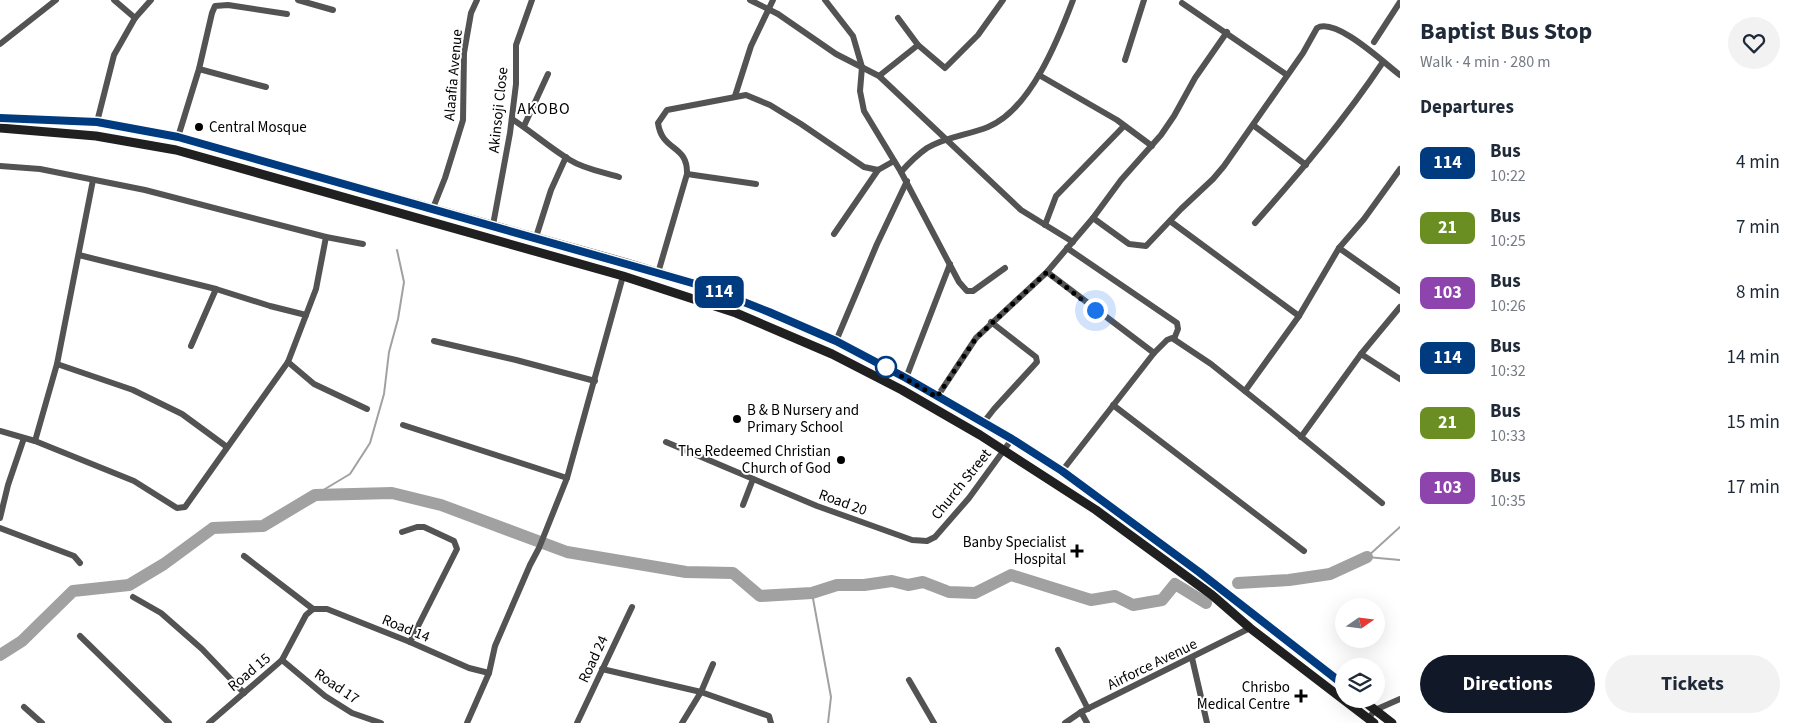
<!DOCTYPE html>
<html lang="en">
<head>
<meta charset="utf-8">
<style>
	:root { --surface:#fff; --page:#f2f2f3; --text:#1f2937; --muted:#747a83; --accent:#111827 }
	body { margin:0; font-family:"Source Sans 3",sans-serif; background:var(--page); color:var(--text); height:100vh; display:flex; flex-direction:column; font-size:19px; white-space:nowrap }
	* { box-sizing:border-box; margin:0 }
	p { font-size:16px; color:var(--muted) }
	.icon { flex:none; width:28px; height:28px; fill:none; stroke:currentColor; stroke-width:2; stroke-linecap:round; stroke-linejoin:round }
	.map { position:relative; flex:1; overflow:hidden }
	.details { display:flex; flex-direction:column; background:var(--surface); width:400px }
	.details>* { flex:none }
	.badge { padding:0 10px; border-radius:8px; font-size:18px; line-height:32px }
	.needle { width:32px; rotate:76deg }
	.buttons { position:absolute; left:1335px; top:598px; display:grid; gap:10px }
	.buttons a { display:grid; place-items:center; width:50px; height:50px; border-radius:50%; background:var(--surface); box-shadow:0 5px 20px #0002; font-size:25px }
	.you { position:absolute; width:25px; height:25px; margin:-12px; border:4px solid #fff; border-radius:50%; background:#1a73e8; box-shadow:0 0 0 8px #1a73e833 }
	.map>.badge { position:absolute; translate:-50% -50%; box-shadow:0 0 0 2px #fff }
	h2 { padding:0 20px; font-size:19px; line-height:45px }
	.round { display:grid; place-items:center; flex:none; width:52px; height:52px; border-radius:26px; background:var(--page) }
	.head { display:flex; align-items:center; justify-content:space-between; height:85px; padding:0 20px }
	h1 { font-size:24px; font-weight:700; line-height:38px }
	.primary-button { display:flex; gap:10px; margin-top:auto; padding:10px 20px }
	.primary-button a { flex:1; height:58px; border-radius:30px; background:var(--accent); color:#fff; font-size:20px; font-weight:700; line-height:58px; text-align:center }
	.primary-button a+a { background:var(--page); color:var(--text) }
	ul { padding:0; list-style:none }
	li { display:flex; align-items:center; gap:15px; height:65px; padding:0 20px }
	li div { flex:1 }
	li b { display:block; font-size:19px }
	li em { font-style:normal }
	li .badge { min-width:55px; font-weight:700; text-align:center }
	main { display:flex; flex:1; min-height:0 }
	.map>svg:first-child { display:block }
	.lines { fill:none; stroke-linecap:round; stroke-linejoin:round }
	.stream { stroke:#a1a1a1; stroke-width:2 }
	.river { stroke:#a1a1a1; stroke-width:12 }
	.street { stroke:#535353; stroke-width:6 }
	.secondary { stroke:#202020; stroke-width:9 }
	.line-casing { stroke:#fff; stroke-width:11 }
	.line { stroke:#003b80; stroke-width:8 }
	.walk { stroke:#000; stroke-width:5; stroke-dasharray:0 9 }
	.poi-dot { fill:#000; stroke:#fff; stroke-width:2 }
	.stop-dot { fill:#fff; stroke:#003b80; stroke-width:2.5 }
	.labels { text-anchor:middle; stroke-width:4; stroke-linejoin:round; paint-order:stroke }
	.street-label { font-size:15px; fill:#000; stroke:#fff }
	.poi-label { font-size:15px; fill:#000; stroke:#fff; text-anchor:end }
	.neighbourhood-label { font-size:16px; letter-spacing:1px; fill:#000; stroke:#fff }
</style>
</head>
<body>
<main>
<div class="map">
<svg width="1400" height="723" viewBox="0 0 1400 723">
	<rect width="100%" height="100%" fill="#fff"/>
	<g class="lines">
		<g class="stream">
			<path d="M315,495L350,474L370,443L384,394L389,352L398,319L404,282L397,250"/>
			<path d="M1367,557L1400,527"/>
			<path d="M1367,557L1400,560"/>
			<path d="M812,593L831,697L828,723"/>
		</g>
		<g class="river">
			<path d="M1238,583L1289,580L1330,574L1367,557"/>
			<path d="M0,655L22,641L73,591L129,585L164,564L213,528L263,526L315,495L392,493L441,505L567,552L686,572L733,573L760,596L812,593L837,585H864L892,581L908,585L923,582L949,592L975,593L1011,575L1091,600L1115,596L1133,605L1162,600L1175,584L1206,603"/>
		</g>
		<g class="street">
			<path d="M114,0L135,18"/>
			<path d="M298,0L333,10"/>
			<path d="M750,0L778,14L836,54L879,76L1021,210L1073,242"/>
			<path d="M825,0L853,36L862,67L860,91L864,111L901,172L959,282L967,291H973L1005,268"/>
			<path d="M1182,3L1287,75"/>
			<path d="M898,18L918,45L945,68L978,35L1003,0"/>
			<path d="M1374,42L1400,2"/>
			<path d="M0,44L56,0"/>
			<path d="M1125,60L1144,0"/>
			<path d="M199,69L266,87"/>
			<path d="M1039,75L1117,120L1152,146"/>
			<path d="M879,76L918,45"/>
			<path d="M735,96L751,46L773,0"/>
			<path d="M512,119C532,132 550,148 570,160C584,169 603,172 619,177"/>
			<path d="M97,122L114,55L135,18L151,0"/>
			<path d="M1253,125L1306,165"/>
			<path d="M524,126L548,74"/>
			<path d="M178,137L199,69L212,13L215,6L228,5L287,14"/>
			<path d="M0,166L40,169L145,190L326,237L363,244"/>
			<path d="M901,172C909,163 917,155 927,148C945,137 968,135 988,127C1030,110 1058,40 1073,0"/>
			<path d="M687,174L756,184"/>
			<path d="M433,208L445,178L463,120L464,53L471,13L477,0"/>
			<path d="M1093,218L1129,244L1146,246L1181,209L1213,179L1224,166L1303,53L1317,28C1336,17 1384,63 1400,75"/>
			<path d="M1170,221L1299,316"/>
			<path d="M1255,223C1301,171 1345,119 1383,62"/>
			<path d="M493,225L510,133L516,84V45L532,0"/>
			<path d="M1045,225L1056,196L1124,126"/>
			<path d="M834,234L878,170"/>
			<path d="M536,237L551,190L566,157"/>
			<path d="M1067,248L1177,323L1178,329L1174,339"/>
			<path d="M1339,248L1400,291"/>
			<path d="M79,255L216,289L270,306L306,315"/>
			<path d="M1047,272L1154,353"/>
			<path d="M658,273L687,174C688,144 662,152 658,123L667,110L746,95L770,105L801,124L864,167L878,170L894,161"/>
			<path d="M434,341L516,360L595,381"/>
			<path d="M836,341L877,244L907,181"/>
			<path d="M191,346L216,289"/>
			<path d="M1361,354L1400,379"/>
			<path d="M288,362L314,384L367,409"/>
			<path d="M57,364L133,390L182,414L227,447"/>
			<path d="M906,378L950,264"/>
			<path d="M1245,391L1299,316L1339,248L1364,219L1400,169"/>
			<path d="M937,397L976,338L1047,272L1093,218L1121,180L1161,135L1174,116L1195,78L1227,32"/>
			<path d="M1113,405L1304,551"/>
			<path d="M983,423L994,409L1037,362L1036,357L991,322"/>
			<path d="M403,425L567,478"/>
			<path d="M0,431L35,441L134,481L177,508L185,507L288,362L316,289L326,237"/>
			<path d="M1301,437L1361,354L1400,307"/>
			<path d="M35,441L57,364L93,180"/>
			<path d="M666,442L817,506L912,540L927,541L935,537L969,498L1012,439"/>
			<path d="M1062,471L1154,353L1167,340L1172,338L1211,364L1271,412L1382,503"/>
			<path d="M743,505L753,479"/>
			<path d="M0,518L8,485L24,438"/>
			<path d="M0,528L74,556L80,563"/>
			<path d="M402,532L417,527H424L454,541L457,549L410,642"/>
			<path d="M244,556L313,609"/>
			<path d="M133,597L161,613L202,649L244,693"/>
			<path d="M313,609H327L410,642L469,668L489,673"/>
			<path d="M80,636L169,723"/>
			<path d="M1058,650L1088,709"/>
			<path d="M1192,658L1207,723"/>
			<path d="M282,660L325,696L352,713L381,723"/>
			<path d="M602,669L701,692L769,716L771,723"/>
			<path d="M909,680L934,723"/>
			<path d="M24,707L42,723"/>
			<path d="M1081,712L1087,723"/>
			<path d="M1368,719L1375,710L1400,699"/>
			<path d="M209,723L282,660L306,615L313,609"/>
			<path d="M467,723L489,673L495,646L530,565L539,548L567,478L623,276"/>
			<path d="M577,723L632,607"/>
			<path d="M682,723L701,692L713,664"/>
			<path d="M1065,723L1081,712L1250,628"/>
		</g>
		<g class="secondary">
			<path d="M0,118L97,122L178,137L627,263L706,287L769,312L836,341L906,378L1012,439L1062,471L1199,572L1344,685"/>
			<path d="M0,128L96,136L176,150L623,276L736,313L832,354L902,390L980,435L1096,510L1212,595L1250,628L1374,723"/>
			<path d="M1361,699L1392,723"/>
		</g>
	</g>
	<g class="lines">
		<defs>
			<path id="line" d="M0,118L97,122L178,137L626,264L706,287L769,312L836,341L906,378L1012,439L1062,471L1199,572L1344,685"/>
		</defs>
		<use href="#line" class="line-casing"/>
		<use href="#line" class="line"/>
		<path class="walk" d="M886,367L937,397L976,338L1047,272L1095,310"/>
	</g>
	<g class="poi-dot">
		<circle cx="199" cy="127" r="5"/>
		<circle cx="737" cy="419" r="5"/>
		<circle cx="841" cy="460" r="5"/>
		<path d="M1074.5 543.5h5v5h5v5h-5v5h-5v-5h-5v-5h5z"/>
		<path d="M1298.5 688.5h5v5h5v5h-5v5h-5v-5h-5v-5h5z"/>
	</g>
	<circle class="stop-dot" cx="886" cy="367" r="10"/>
	<g class="labels">
		<g class="street-label">
			<text transform="translate(453 75) rotate(-85)" y="5">Alaafia Avenue</text>
			<text transform="translate(498 110) rotate(-84)" y="5">Akinsoji Close</text>
			<text transform="translate(961 484) rotate(-51)" y="5">Church Street</text>
			<text transform="translate(843 502) rotate(20)" y="5">Road 20</text>
			<text transform="translate(406 628) rotate(22)" y="5">Road 14</text>
			<text transform="translate(593 659) rotate(-65)" y="5">Road 24</text>
			<text transform="translate(1152 664) rotate(-26)" y="5">Airforce Avenue</text>
			<text transform="translate(249 672) rotate(-40)" y="5">Road 15</text>
			<text transform="translate(337 686) rotate(34)" y="5">Road 17</text>
		</g>
		<g class="poi-label">
			<text x="209" y="132" text-anchor="start">Central Mosque</text>
			<text x="747" y="415" text-anchor="start">B &amp; B Nursery and<tspan x="747" dy="17">Primary School</tspan></text>
			<text x="831" y="456">The Redeemed Christian<tspan x="831" dy="17">Church of God</tspan></text>
			<text x="1066" y="547">Banby Specialist<tspan x="1066" dy="17">Hospital</tspan></text>
			<text x="1290" y="692">Chrisbo<tspan x="1290" dy="17">Medical Centre</tspan></text>
		</g>
		<g class="neighbourhood-label">
			<text x="544" y="114">AKOBO</text>
		</g>
	</g>
</svg>
<div class="buttons">
<a><svg class="needle" viewBox="-14 -14 28 28"><path d="M0-13l5 13h-10z" fill="#e53935"/><path d="M0 13l5-13h-10z" fill="#747a83"/></svg></a>
<a><svg class="icon" aria-label="layers" viewBox="0 0 24 24"><path d="M12 4l9 5-9 5-9-5zM3 14l9 5 9-5"/></svg></a>
</div>
<div class="you" style="left:1095px;top:310px"></div>
<b class="badge" style="left:719px;top:292px;background:#003b80;color:#fff">114</b>
</div>
<section class="details">
<div class="head"><div><h1>Baptist Bus Stop</h1><p>Walk · 4 min · 280 m</p></div><a class="round"><svg class="icon" aria-label="heart" viewBox="0 0 24 24"><path d="M12 20l-8-8c-3-5 5-10 8-4 3-6 11-1 8 4z"/></svg></a></div>
<h2>Departures</h2>
<ul>
<li><span class="badge" style="background:#003b80;color:#fff">114</span><div><b>Bus</b><p>10:22</p></div><em>4 min</em></li>
<li><span class="badge" style="background:#6b8e23;color:#fff">21</span><div><b>Bus</b><p>10:25</p></div><em>7 min</em></li>
<li><span class="badge" style="background:#8e44ad;color:#fff">103</span><div><b>Bus</b><p>10:26</p></div><em>8 min</em></li>
<li><span class="badge" style="background:#003b80;color:#fff">114</span><div><b>Bus</b><p>10:32</p></div><em>14 min</em></li>
<li><span class="badge" style="background:#6b8e23;color:#fff">21</span><div><b>Bus</b><p>10:33</p></div><em>15 min</em></li>
<li><span class="badge" style="background:#8e44ad;color:#fff">103</span><div><b>Bus</b><p>10:35</p></div><em>17 min</em></li>
</ul>
<div class="primary-button"><a>Directions</a><a>Tickets</a></div>
</section>
</main>
</body>
</html>
